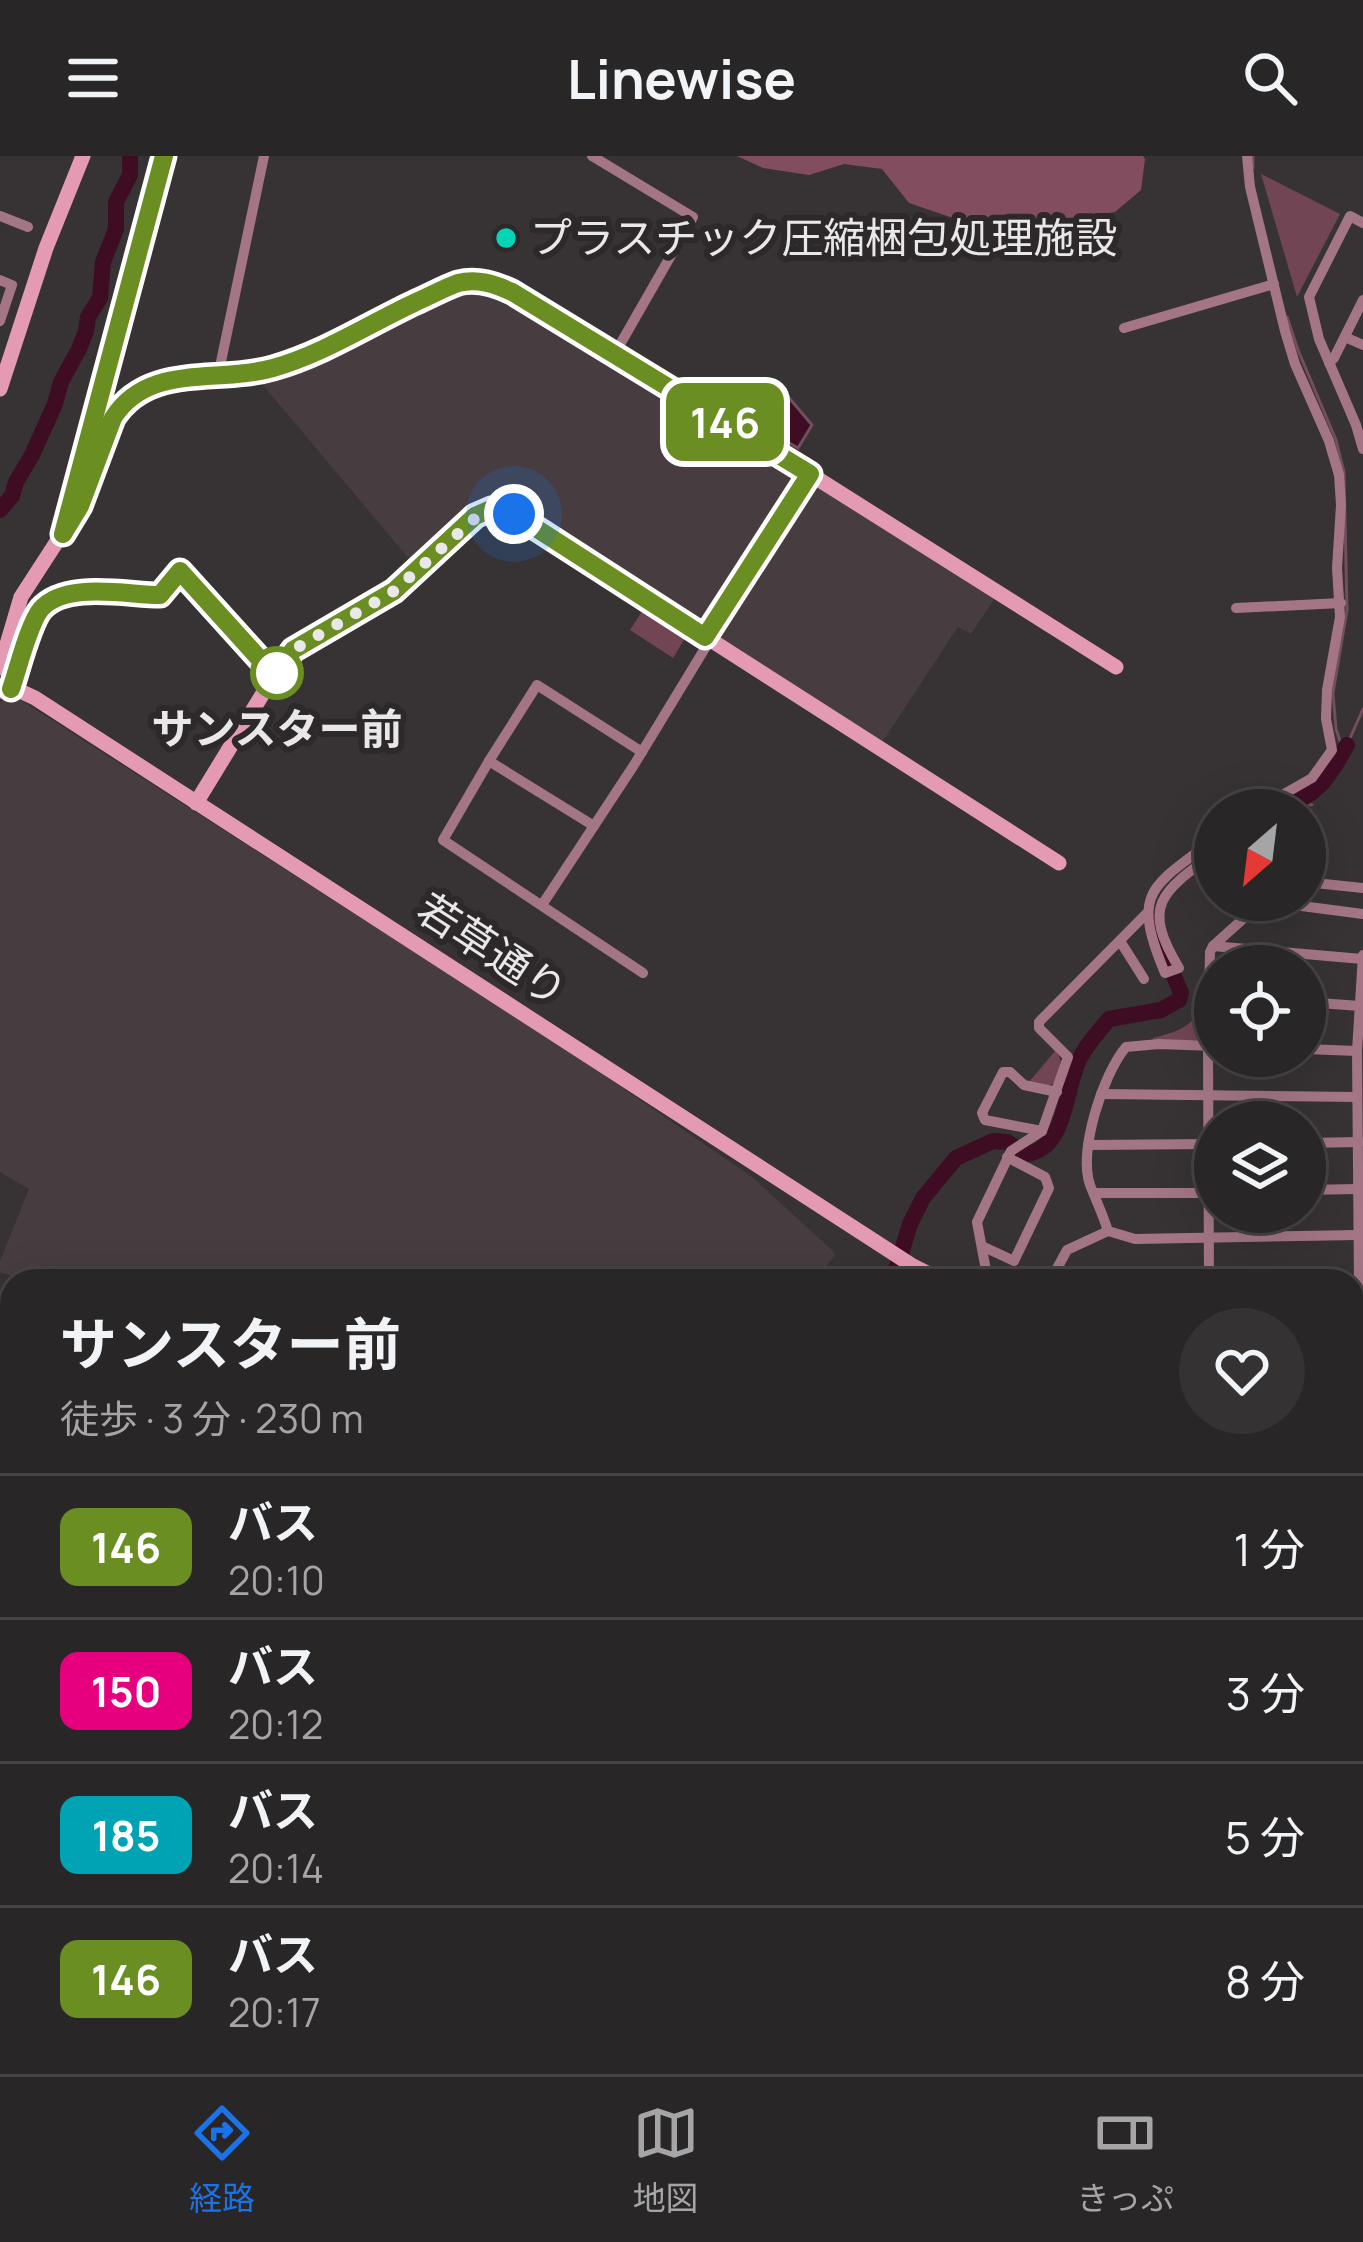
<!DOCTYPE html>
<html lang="ja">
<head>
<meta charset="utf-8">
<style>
	:root { --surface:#292627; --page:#353233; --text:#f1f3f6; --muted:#a5a5a7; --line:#454344; --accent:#1a73e8 }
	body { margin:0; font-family:Manrope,"Noto Sans JP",sans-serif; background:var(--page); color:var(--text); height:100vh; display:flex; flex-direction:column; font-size:45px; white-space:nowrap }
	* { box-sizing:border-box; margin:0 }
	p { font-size:39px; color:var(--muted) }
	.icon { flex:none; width:66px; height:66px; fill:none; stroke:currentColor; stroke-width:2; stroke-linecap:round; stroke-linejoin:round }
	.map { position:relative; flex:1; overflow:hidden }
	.panel { position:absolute; left:0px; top:1113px; width:1365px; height:807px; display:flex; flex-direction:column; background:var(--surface); border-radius:36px 36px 0 0; box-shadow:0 12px 48px #0002,0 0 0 3px var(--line) }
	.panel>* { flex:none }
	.badge { padding:0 24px; border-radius:18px; font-size:42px; line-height:78px }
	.needle { width:78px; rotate:208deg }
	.tools { position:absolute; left:1194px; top:633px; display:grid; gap:24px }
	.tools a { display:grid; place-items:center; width:132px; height:132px; border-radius:50%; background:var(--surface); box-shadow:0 12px 48px #0002,0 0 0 3px var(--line); font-size:60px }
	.you { position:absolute; width:60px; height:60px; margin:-30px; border:9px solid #fff; border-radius:50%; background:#1a73e8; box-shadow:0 0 0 18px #1a73e833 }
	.map>.badge { position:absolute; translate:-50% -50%; box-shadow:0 0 0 6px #fff }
	.round { display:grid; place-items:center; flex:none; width:126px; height:126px; border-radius:63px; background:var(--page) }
	.headline { display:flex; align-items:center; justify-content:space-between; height:204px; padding:0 60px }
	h1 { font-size:57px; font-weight:700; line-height:90px }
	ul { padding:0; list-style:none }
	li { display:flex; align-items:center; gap:36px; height:144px; padding:0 60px; border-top:3px solid var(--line) }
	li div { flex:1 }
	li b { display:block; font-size:45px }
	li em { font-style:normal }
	li .badge { min-width:132px; font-weight:700; text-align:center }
	header { display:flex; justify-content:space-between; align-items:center; height:156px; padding:0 60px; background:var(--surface); font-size:54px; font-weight:700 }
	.tab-bar { display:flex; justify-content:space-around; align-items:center; height:168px; border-top:3px solid var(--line); background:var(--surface); font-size:33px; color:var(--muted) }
	.tab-bar a { display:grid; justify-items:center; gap:6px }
	.tab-bar .on { color:var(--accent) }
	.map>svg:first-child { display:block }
	.built { fill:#473c3f }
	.green { fill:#724555 }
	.forest { fill:#834d60 }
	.water { fill:#3e0d23; stroke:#724e5e; stroke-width:3 }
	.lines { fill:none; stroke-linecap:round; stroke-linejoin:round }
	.stream { stroke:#724e5e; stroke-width:3 }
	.river { stroke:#3e0d23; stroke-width:16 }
	.street { stroke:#a47685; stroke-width:10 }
	.secondary { stroke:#e49ab3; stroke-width:15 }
	.primary { stroke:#fec3d6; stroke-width:16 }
	.highway { stroke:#f6f6f6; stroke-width:18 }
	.line-casing { stroke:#fff; stroke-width:27 }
	.line { stroke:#6b8e23; stroke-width:18 }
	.walk { stroke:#eae7e8; stroke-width:12; stroke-dasharray:0 21.6 }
	.poi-dot { fill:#03d5b6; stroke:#2d282a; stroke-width:4.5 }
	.stop-dot { fill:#fff; stroke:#6b8e23; stroke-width:6 }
	.labels { text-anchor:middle; stroke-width:12; stroke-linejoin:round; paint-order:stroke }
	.poi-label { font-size:42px; fill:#eae7e8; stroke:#2d282a; text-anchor:start }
	.stop-label { font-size:42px; font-weight:bold; fill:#eae7e8; stroke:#2d282a }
	.street-label { font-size:42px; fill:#eae7e8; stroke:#2d282a }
</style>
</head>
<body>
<header><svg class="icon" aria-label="menu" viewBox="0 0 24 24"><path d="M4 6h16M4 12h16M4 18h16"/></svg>Linewise<svg class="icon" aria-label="search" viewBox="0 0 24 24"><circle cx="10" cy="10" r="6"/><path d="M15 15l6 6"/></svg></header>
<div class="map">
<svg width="1363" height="1918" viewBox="0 0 1363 1918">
	<rect width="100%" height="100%" fill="#373234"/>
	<g class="built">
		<path d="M480,133L503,140L798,317L702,469L512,349L490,346L470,353L414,409L258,223L460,135Z"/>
		<path d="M814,324L995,442L971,478L958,471L881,588L713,479Z"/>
		<path d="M9,541L19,543L570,896L751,1020L833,1095L835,1100L813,1125H26L0,1116V1105L29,1033L0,1016V546Z"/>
		<path d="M1353,1481H1363V1708L1353,1711Z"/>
	</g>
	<g class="green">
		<path d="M1261,18L1340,58L1297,141Z"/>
		<path d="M643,454L685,482L673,502L630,474Z"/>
		<path d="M1203,850L1206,851L1204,880L1201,884L1154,885L1153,882C1176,876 1191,872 1203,850Z"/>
		<path d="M1055,895C1065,904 1059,915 1056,926L1049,930L1029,926Z"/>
		<rect x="1353" y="1166" width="10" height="66"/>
		<path d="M983,1908H1154L1149,1918H945Z"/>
	</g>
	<g class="forest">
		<path d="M737,0H1143L1145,3L1141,34L1115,56L1070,63L953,62L909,47L882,13L844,8L809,19L763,12Z"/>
		<path d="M12,1410L10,1471L0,1482V1415Z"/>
	</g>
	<path class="water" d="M785,237L812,269L798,292L765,273Z"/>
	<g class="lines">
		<g class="stream">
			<path d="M1253,12V0"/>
			<path d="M1287,161L1298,194L1336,284L1344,316L1347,454L1333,537L1336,573L1340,585L1347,589L1363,553"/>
			<path d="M1300,646L1312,649"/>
		</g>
		<g class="river">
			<path d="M0,354L12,340L16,326L32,299L55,248L61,226L79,193L86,175L88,161L100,142L103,106L116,73V46L130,19V0"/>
			<path d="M1280,654C1318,637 1327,626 1347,589"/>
			<path d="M889,1125L897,1111L910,1068L923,1042L956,1002L993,985L1007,986L1026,998C1068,993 1064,932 1080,902C1087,888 1099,875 1109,863L1161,854L1179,844L1181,837L1163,794L1155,764"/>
			<path d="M265,1918L278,1908"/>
		</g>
		<g class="street">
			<path d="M592,0L693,61L614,199"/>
			<path d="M1247,0L1250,31L1285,175L1295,208L1329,285L1339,319L1341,349L1337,412L1340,461L1327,534L1326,563L1332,594L1312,622L1256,654"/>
			<path d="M0,60L28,71"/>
			<path d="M1363,67L1350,60L1309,141L1319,183L1356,269L1363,293"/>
			<path d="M0,124L12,129L0,165"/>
			<path d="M1124,172L1274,128"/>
			<path d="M1345,181L1363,189"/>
			<path d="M1329,207L1334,202L1363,144"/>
			<path d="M218,220L264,0"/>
			<path d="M67,363L164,0"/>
			<path d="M1236,452L1341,447"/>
			<path d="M11,533C18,514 29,468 41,453C66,425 127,439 160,439L180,415L275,520"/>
			<path d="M642,596L537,529L489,605L443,684L643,817"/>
			<path d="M489,605L594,670"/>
			<path d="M1215,683C1150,732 1131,735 1165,817L1179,812C1141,749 1161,736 1215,697"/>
			<path d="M1305,726L1363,732"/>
			<path d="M1263,745L1363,758"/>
			<path d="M542,749L634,609L710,484"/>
			<path d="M1120,785L1144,823"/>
			<path d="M1213,790L1362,803"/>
			<path d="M1305,846L1360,850"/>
			<path d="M1305,893L1357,895"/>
			<path d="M1101,938L1357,941"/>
			<path d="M1042,975L985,964L982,957L1003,916H1010L1024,929L1057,936"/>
			<path d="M1305,987L1360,986"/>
			<path d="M1088,989L1212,988"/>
			<path d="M1305,1034L1357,1033"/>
			<path d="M1095,1037H1212"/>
			<path d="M1108,1075C1103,1059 1096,1044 1090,1029C1078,995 1103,918 1126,891L1159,888L1214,890"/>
			<path d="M984,1091L1014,1105L1049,1032L1045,1021L1007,1001"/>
			<path d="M901,1125L913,1110"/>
			<path d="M988,1125L977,1066L1011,995L1042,975L1068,901L1039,872V866L1147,757"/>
			<path d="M1102,1125L1054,1118L1067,1094L1108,1075L1135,1083L1357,1079"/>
			<path d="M1209,1125L1208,890L1210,796L1213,790L1264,744"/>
			<path d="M1353,1127H1359L1357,895L1363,799"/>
			<path d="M1353,1236L1358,1237L1362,1328"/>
			<path d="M0,1311L12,1315"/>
			<path d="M0,1370L12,1372"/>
			<path d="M1353,1376H1363"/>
			<path d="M0,1575L12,1581"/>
			<path d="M1353,1722L1363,1720"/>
			<path d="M1353,1784L1363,1781"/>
			<path d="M0,1818L12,1819"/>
			<path d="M1358,1837L1363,1838"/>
			<path d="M429,1908L432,1918"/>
			<path d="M580,1908L603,1914L611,1908"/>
			<path d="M714,1908H744"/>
			<path d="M1247,1908L1256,1918"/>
			<path d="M460,1916L476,1908"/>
			<path d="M70,1918L76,1916L94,1918"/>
			<path d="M120,1918L151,1913"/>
			<path d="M648,1918L660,1908"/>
			<path d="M926,1918L962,1908"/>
		</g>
		<g class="secondary">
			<path d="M0,233L46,92L83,0"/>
			<path d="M705,481L810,318"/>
			<path d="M0,512L21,441L80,350L113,263L121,251L139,234L165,225L242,219L275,212L329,190L462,126L487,127L512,136L810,318L1116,511"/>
			<path d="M0,535H20L35,542L913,1110L943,1125"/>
			<path d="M196,647L284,503L293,494L394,435L482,356L503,354L514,358L1059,707"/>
			<path d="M1353,1157H1363"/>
		</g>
		<g class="primary">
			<path d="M0,1254L12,1262"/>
			<path d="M1353,1460H1363"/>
			<path d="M1353,1471H1363"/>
		</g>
		<g class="highway">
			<path d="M1353,1743L1363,1740"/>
			<path d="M1353,1762L1363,1759"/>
			<path d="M779,1918L812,1908"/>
			<path d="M842,1918L874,1908"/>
		</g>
	</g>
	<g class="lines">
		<defs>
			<path id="line" d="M11,533C18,513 29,467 41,453C66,425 127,439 160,439L180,415L275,520L293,494L394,435L475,360L491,353L514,358L705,481L810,318L512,136C495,128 477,122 458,127C444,132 430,140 416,146C369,168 323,198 273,212C217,228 149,206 113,262L80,350L63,378L164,0"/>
		</defs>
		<use href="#line" class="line-casing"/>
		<use href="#line" class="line"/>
		<path class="walk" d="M277,517L275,520L293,494L394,435L482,356L503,354L514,358"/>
	</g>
	<circle class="poi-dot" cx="506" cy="82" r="12"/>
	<circle class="stop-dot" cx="277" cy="517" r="24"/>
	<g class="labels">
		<g class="poi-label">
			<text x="530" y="97">プラスチック圧縮梱包処理施設</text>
		</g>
		<g class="stop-label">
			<text x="277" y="588">サンスター前</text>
		</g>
		<g class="street-label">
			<text transform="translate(492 794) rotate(33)" y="15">若草通り</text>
		</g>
	</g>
</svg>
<div class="tools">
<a><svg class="needle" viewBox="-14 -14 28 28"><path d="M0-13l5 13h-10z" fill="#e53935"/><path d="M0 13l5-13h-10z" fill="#a5a5a7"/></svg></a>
<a><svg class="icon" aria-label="locate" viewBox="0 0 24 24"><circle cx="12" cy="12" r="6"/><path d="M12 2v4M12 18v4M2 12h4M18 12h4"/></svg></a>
<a><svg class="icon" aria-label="layers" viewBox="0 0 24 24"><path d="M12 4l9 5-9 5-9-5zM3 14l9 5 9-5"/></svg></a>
</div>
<div class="you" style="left:514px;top:358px"></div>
<b class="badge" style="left:725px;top:266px;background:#6b8e23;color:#fff">146</b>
<section class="panel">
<div class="headline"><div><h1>サンスター前</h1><p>徒歩 · 3 分 · 230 m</p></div><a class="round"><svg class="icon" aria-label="heart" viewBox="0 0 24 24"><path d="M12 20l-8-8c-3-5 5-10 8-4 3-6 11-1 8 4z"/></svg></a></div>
<ul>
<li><span class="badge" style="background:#6b8e23;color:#fff">146</span><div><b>バス</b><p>20:10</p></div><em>1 分</em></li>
<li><span class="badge" style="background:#e6007e;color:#fff">150</span><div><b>バス</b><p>20:12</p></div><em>3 分</em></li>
<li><span class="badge" style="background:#00a3b4;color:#fff">185</span><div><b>バス</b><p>20:14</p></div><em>5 分</em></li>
<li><span class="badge" style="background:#6b8e23;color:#fff">146</span><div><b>バス</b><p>20:17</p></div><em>8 分</em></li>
</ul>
</section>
</div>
<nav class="tab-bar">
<a class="on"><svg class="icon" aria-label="directions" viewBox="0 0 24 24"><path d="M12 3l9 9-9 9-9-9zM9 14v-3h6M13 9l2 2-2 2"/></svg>経路</a>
<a><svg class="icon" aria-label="map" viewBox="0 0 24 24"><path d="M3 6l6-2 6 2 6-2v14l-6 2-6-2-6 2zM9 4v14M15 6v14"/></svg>地図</a>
<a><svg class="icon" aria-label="tickets" viewBox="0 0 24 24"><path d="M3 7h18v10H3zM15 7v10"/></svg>きっぷ</a>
</nav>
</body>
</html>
